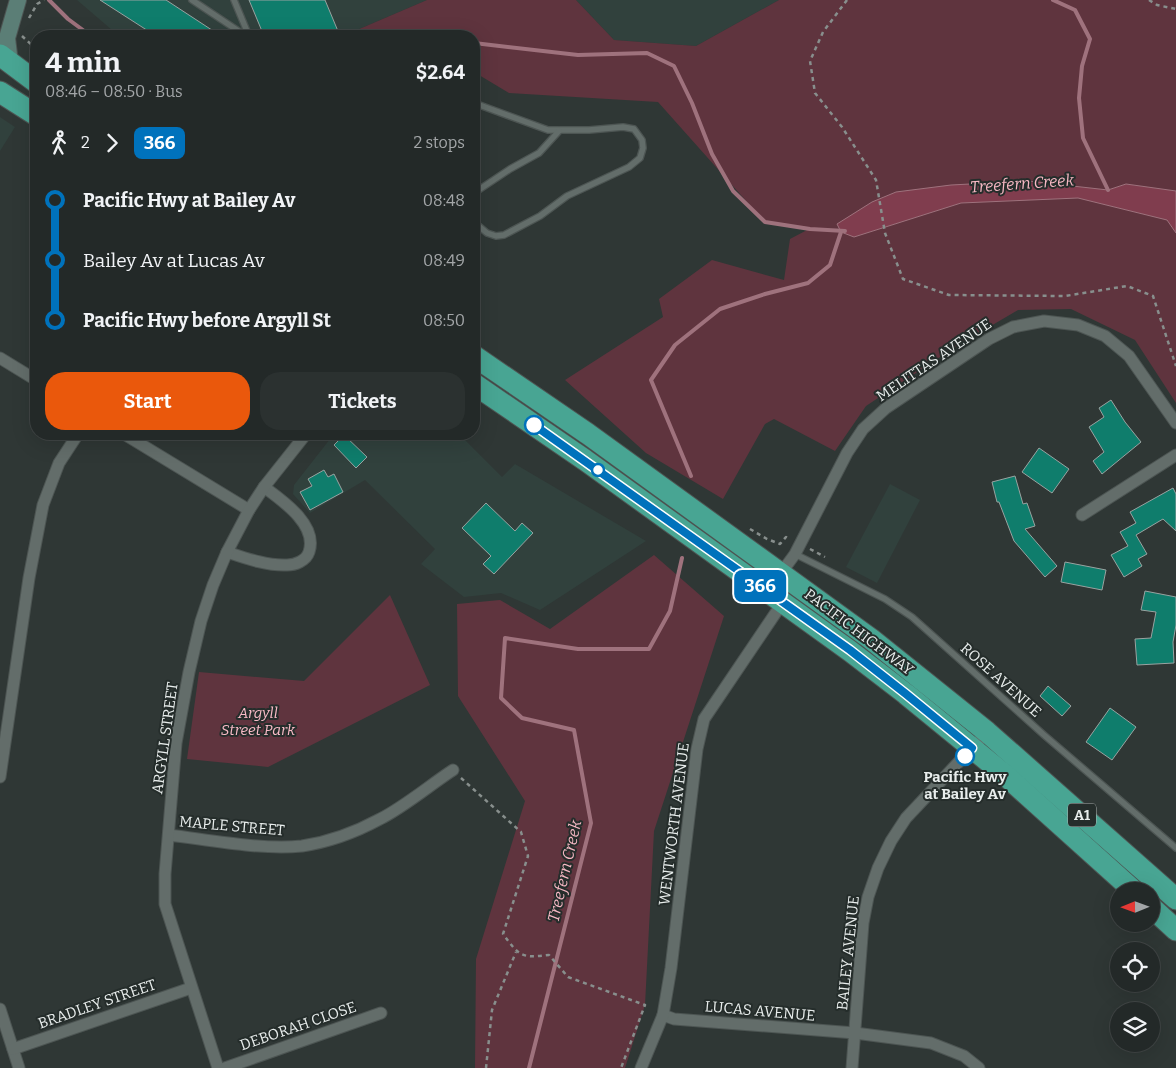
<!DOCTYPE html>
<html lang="en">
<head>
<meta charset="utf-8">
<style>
	:root { --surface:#232928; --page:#2b3130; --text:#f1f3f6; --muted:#a3a6a8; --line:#404545; --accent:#ea580c }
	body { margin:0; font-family:Bitter,serif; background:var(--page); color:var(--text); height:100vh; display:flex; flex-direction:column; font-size:19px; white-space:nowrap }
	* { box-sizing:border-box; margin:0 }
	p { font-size:16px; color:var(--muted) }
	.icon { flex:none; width:28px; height:28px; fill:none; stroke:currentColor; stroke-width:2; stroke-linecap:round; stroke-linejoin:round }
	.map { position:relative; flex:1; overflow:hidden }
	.sheet { position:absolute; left:30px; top:30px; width:450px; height:410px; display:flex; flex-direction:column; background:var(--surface); border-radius:20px; box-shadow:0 5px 20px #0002,0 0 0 1px var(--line) }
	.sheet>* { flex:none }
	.badge { padding:0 10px; border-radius:8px; font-size:18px; line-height:32px }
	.needle { width:32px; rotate:269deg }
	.buttons { position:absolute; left:1110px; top:882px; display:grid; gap:10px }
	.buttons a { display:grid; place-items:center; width:50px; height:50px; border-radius:50%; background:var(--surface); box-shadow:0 5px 20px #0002,0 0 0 1px var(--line); font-size:25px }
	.map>.badge { position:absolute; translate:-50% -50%; box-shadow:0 0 0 2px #fff }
	.legs { display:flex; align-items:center; gap:8px; height:55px; padding:0 15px; font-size:16px }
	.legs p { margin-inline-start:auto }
	.summary { display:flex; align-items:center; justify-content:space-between; height:85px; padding:0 15px }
	h1 { font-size:28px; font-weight:700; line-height:38px }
	.cta { display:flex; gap:10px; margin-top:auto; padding:10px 15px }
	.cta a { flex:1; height:58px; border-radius:20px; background:var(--accent); color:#fff; font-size:20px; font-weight:700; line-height:58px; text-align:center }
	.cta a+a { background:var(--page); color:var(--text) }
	ul { padding:0 15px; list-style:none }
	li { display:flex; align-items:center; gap:18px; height:60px; font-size:19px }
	li i { display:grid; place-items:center; width:8px; height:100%; margin:0 6px; background:currentColor }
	li i::after { content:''; width:12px; height:12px; margin:-6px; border:4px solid; border-radius:50%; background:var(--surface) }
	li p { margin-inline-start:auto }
	li:first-child i { background:linear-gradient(#0000 50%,currentColor 0) }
	li:last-child i { background:linear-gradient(currentColor 50%,#0000 0) }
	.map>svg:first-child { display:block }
	.built { fill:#31413d }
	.green { fill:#5f343e }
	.water { fill:#803d4e; stroke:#9f727d }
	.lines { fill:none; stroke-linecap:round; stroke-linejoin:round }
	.stream { stroke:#9f727d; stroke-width:4 }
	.building { fill:#0f7d6c; stroke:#99a3a1 }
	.lane-casing { stroke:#4d5553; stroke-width:8 }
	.street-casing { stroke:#4d5553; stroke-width:13 }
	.secondary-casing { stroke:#4d5553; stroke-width:18 }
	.highway-casing { stroke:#4d5553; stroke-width:23 }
	.path { stroke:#888f8d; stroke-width:2.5; stroke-dasharray:4 4; stroke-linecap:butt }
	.lane { stroke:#636d6a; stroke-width:5.5 }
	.street { stroke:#636d6a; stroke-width:11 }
	.secondary { stroke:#5b7e76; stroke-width:16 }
	.highway { stroke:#48a593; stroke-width:21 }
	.line-1-casing { stroke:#fff; stroke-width:11 }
	.line-1 { stroke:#0072bc; stroke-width:8 }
	.stop-1-dot { fill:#fff; stroke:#0072bc; stroke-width:2.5 }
	.labels { text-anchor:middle; stroke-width:4; stroke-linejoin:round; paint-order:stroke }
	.shield { fill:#252d2b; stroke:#aeb3b2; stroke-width:1 }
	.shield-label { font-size:14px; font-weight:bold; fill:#e8edec }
	.street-label { font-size:15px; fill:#e8edec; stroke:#252d2b }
	.park-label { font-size:15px; font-style:italic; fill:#fabbc7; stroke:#252d2b }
	.stop-label { font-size:15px; font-weight:bold; fill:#e8edec; stroke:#252d2b }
	.water-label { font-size:16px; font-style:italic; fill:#f7b8c4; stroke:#252d2b }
</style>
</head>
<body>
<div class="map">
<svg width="1176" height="1068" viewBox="0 0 1176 1068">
	<rect width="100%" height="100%" fill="#2f3735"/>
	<g class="built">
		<path d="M77,0H427L343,36H119Z"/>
		<path d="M576,0H779L696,46L614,40Z"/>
		<path d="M0,117L15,127L0,151Z"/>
		<path d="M334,434H459L502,477L515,464L646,541L540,610L501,593L464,597L421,564L435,549L365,480L310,513L293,494L294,485Z"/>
		<path d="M890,484L920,500L877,583L846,567Z"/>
	</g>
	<g class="green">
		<path d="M427,0H576L614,40L696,46L779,0H1176V191L1126,184L1108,190L1028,181L896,192L872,202L838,225L854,237L961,203L1078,198L1167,220L1176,233V403L1135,340L1071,309L1018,310L955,347L866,406L835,451L774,419L765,424L723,499L646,453L565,380L663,317L659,299L712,260L784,280L790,239L809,229L765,222L658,102L509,93L474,72V36H343Z"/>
		<path d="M654,555L724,616L654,831L645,1005L625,1068H475L476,959L525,801L458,696L457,604L500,600L550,629Z"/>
		<path d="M390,595L430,685L268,767L187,759L199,672L304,681Z"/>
	</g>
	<path class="water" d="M1028,181L1108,190L1126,184L1176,191V233L1167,220L1078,198L961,203L854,237L841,232L837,224L872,202L896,192L951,185Z"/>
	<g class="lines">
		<g class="stream">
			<path d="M49,0L68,19L91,36"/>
			<path d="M1053,0L1075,10L1090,39L1082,66L1079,98L1083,138L1108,190"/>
			<path d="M474,43L578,55L647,53L674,66L692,103L712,154L733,191L765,222L810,229L845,231"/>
			<path d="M691,476L651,380L675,345L720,309L765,294L808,283L830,265L841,232"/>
			<path d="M529,1068L591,823L574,730L522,718L501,698L505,638L578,649H649L670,611L682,558"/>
		</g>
	</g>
	<g class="building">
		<path d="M100,0H166L221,36H156Z"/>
		<path d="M249,0H325L340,36H264Z"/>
		<path d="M1111,400L1125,422L1141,442L1102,474L1093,461L1104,452L1089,427L1104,417L1099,408Z"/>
		<path d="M344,435L367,457L356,468L334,445Z"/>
		<path d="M1039,448L1069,469L1052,493L1022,472Z"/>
		<path d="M324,470L328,477L334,474L343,492L310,510L300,492L312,486L308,479Z"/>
		<path d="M1015,476L1023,504L1027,503L1035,526L1025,529L1057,566L1045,577L1014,541L999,502H997L992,482Z"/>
		<path d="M1173,488L1176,494V531L1163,519L1136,535L1147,554L1138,559L1142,566L1124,577L1111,555L1128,546L1120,532L1136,523L1130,512Z"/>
		<path d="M486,503L515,531L522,523L533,533L494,574L483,564L491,556L462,528Z"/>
		<path d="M1065,562L1106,570L1102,590L1061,582Z"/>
		<path d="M1145,591L1176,597V625L1173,642L1174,663L1137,665L1135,639L1151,638L1156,612L1141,610Z"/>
		<path d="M1048,686L1071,706L1062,716L1040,696Z"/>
		<path d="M1110,708L1136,727L1112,760L1086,742Z"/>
	</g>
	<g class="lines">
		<defs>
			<g id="lane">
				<path d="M192,0L246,36"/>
				<path d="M234,0L249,36"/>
				<path d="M474,103L548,130H589L623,127L634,129L642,140L643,148L640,158L629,167L567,196L540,216L504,235L496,236L487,233L474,222"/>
				<path d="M474,193L510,169L539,153L559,131"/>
				<path d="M795,554L885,599L912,617L1044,735L1176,848"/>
			</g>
			<g id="street">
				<path d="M0,358L36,380"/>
				<path d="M124,434L249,510"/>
				<path d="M1082,515L1176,455"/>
				<path d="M227,552C245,558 267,566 287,565C295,565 306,561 309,552C318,525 283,501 264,487"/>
				<path d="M781,573L795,554L847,453L863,429L886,408L989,339L1013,327L1044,321L1078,325L1105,336L1129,356L1176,423"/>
				<path d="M0,777L29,578L43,505L59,463L78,434"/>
				<path d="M169,835C210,840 260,850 302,846C329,842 356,832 380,819C404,807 430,785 453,770"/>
				<path d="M0,1009L19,1068"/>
				<path d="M663,1015L674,1019L855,1033L931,1043L964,1056L979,1068"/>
				<path d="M13,1049L191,988"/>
				<path d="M218,1068L165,904V874L176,743L189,672L201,621L213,585L227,552L249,510L264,487L306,434"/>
				<path d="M225,1068L381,1013"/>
				<path d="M641,1068L663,1015L671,968L697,749L704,719L783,602"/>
				<path d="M852,1068L863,923L868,897L878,868L891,841L906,818L987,732"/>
			</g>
			<path id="secondary" d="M10,63L7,38L18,0"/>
			<g id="highway">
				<path d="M0,55L36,82"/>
				<path d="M0,92L36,115"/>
				<path d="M474,356L588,434L871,639L987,732L1176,899"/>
				<path d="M474,384L585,460L850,651L906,694L1005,775L1134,891"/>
				<path d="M1151,907L1176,930"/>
			</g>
		</defs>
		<use href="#lane" class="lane-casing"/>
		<use href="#street" class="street-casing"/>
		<use href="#secondary" class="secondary-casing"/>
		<use href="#highway" class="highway-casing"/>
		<g class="path">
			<path d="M847,0L823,32L810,61L815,93L842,127L876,180L885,233L903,279L949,295L1065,296L1127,286L1153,296L1176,366"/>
			<path d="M1149,0L1157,5L1176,9"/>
			<path d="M29,18L37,4L44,0"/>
			<path d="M22,36L36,49"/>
			<path d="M750,529L767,539L780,544L786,537L790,539"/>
			<path d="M810,549L825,557"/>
			<path d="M461,778L521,832L528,856L503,934C520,957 521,958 549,955L568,977L645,1005L621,1068"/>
			<path d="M486,1068L492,1010L516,952"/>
		</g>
		<use href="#lane" class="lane"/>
		<use href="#street" class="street"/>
		<use href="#secondary" class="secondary"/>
		<use href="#highway" class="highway"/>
	</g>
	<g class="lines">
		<defs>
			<path id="line-1" d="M534,425L850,650L906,694L972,748L965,756"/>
		</defs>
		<use href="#line-1" class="line-1-casing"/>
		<use href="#line-1" class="line-1"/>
	</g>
	<g class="stop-1-dot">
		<circle cx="534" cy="425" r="9"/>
		<circle cx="598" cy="470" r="6"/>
		<circle cx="965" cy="756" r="9"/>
	</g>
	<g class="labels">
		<rect class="shield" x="1068" y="803.5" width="28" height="23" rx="4"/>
		<g class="shield-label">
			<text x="1082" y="820">A1</text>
		</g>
		<g class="street-label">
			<text transform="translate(934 360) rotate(-34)" y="5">MELITTAS AVENUE</text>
			<text transform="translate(859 632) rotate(37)" y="5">PACIFIC HIGHWAY</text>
			<text transform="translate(1001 680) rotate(42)" y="5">ROSE AVENUE</text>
			<text transform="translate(165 738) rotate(-82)" y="5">ARGYLL STREET</text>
			<text transform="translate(674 824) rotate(-83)" y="5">WENTWORTH AVENUE</text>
			<text transform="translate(232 826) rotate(5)" y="5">MAPLE STREET</text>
			<text transform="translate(848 953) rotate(-84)" y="5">BAILEY AVENUE</text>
			<text transform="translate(97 1004) rotate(-19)" y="5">BRADLEY STREET</text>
			<text transform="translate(760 1011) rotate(5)" y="5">LUCAS AVENUE</text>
			<text transform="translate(298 1026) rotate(-19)" y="5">DEBORAH CLOSE</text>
		</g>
		<g class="park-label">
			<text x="258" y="718">Argyll<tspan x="258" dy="17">Street Park</tspan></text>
		</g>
		<g class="stop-label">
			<text x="965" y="782">Pacific Hwy<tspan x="965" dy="17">at Bailey Av</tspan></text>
		</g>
		<g class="water-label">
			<text transform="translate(1022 183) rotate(-4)" y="6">Treefern Creek</text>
			<text transform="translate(564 871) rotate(-77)" y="6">Treefern Creek</text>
		</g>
	</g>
</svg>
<div class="buttons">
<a><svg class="needle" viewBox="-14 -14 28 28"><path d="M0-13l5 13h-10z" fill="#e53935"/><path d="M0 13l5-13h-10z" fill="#a3a6a8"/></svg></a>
<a><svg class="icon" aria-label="locate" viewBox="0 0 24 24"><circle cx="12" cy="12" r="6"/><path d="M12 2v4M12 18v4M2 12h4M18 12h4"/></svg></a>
<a><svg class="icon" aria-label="layers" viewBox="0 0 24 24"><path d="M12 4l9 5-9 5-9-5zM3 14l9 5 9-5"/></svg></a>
</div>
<b class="badge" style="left:760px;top:586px;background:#0072bc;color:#fff">366</b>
<section class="sheet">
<div class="summary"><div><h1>4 min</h1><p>08:46 – 08:50 · Bus</p></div><b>$2.64</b></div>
<div class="legs"><svg class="icon" aria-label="walk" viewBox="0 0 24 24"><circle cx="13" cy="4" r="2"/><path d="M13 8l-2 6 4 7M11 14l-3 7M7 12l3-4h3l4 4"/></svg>2<svg class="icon" aria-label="forward" viewBox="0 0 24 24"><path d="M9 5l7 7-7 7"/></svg><b class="badge" style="background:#0072bc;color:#fff">366</b><p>2 stops</p></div>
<ul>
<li><i style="color:#0072bc"></i><b>Pacific Hwy at Bailey Av</b><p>08:48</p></li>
<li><i style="color:#0072bc"></i><span>Bailey Av at Lucas Av</span><p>08:49</p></li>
<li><i style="color:#0072bc"></i><b>Pacific Hwy before Argyll St</b><p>08:50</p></li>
</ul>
<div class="cta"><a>Start</a><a>Tickets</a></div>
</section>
</div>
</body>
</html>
